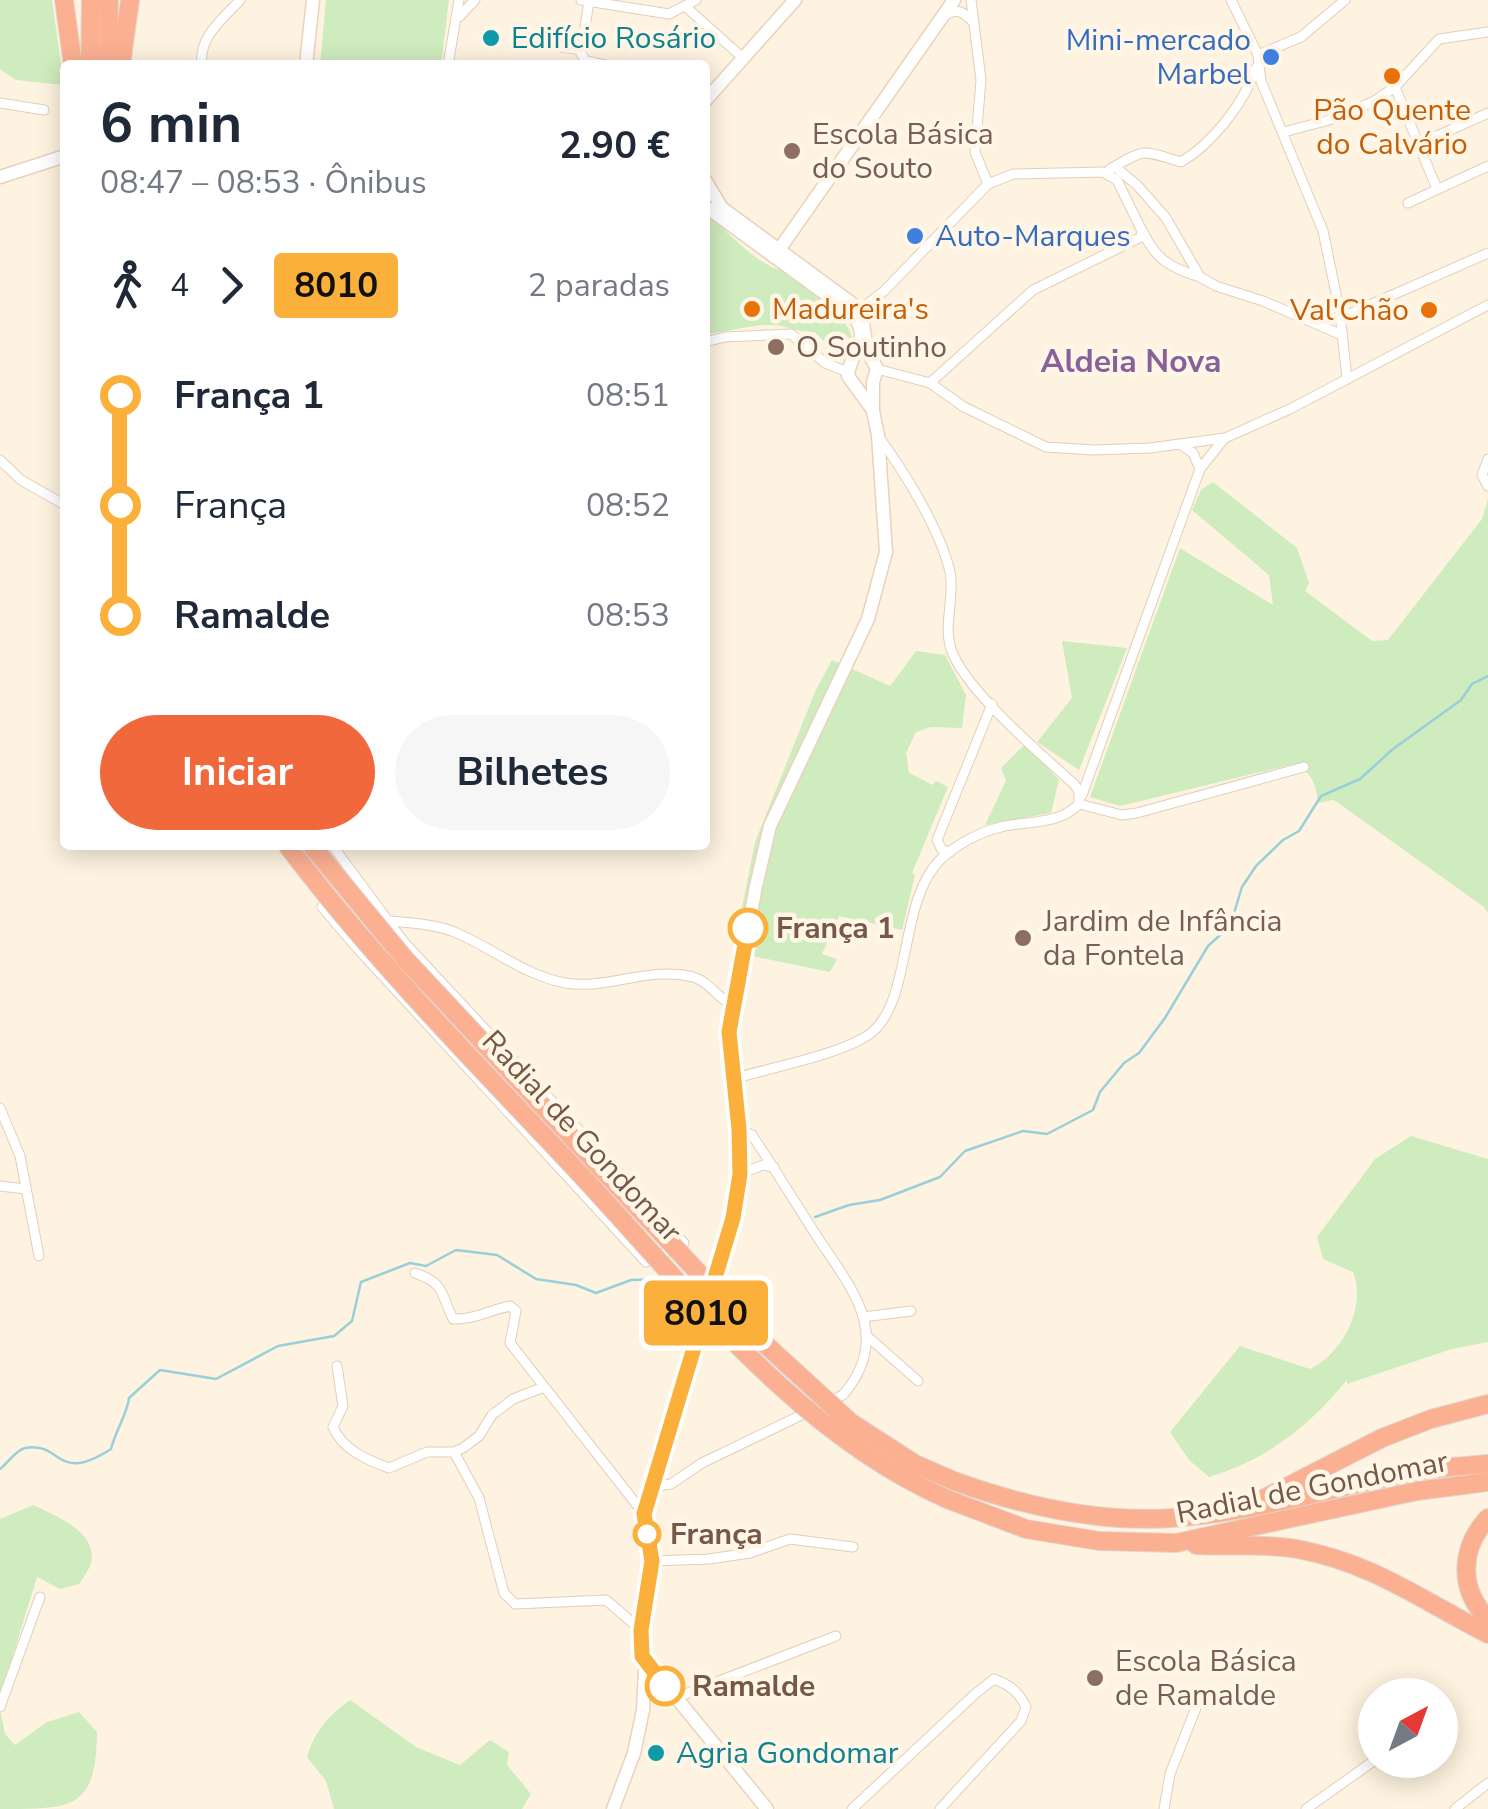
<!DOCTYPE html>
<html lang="pt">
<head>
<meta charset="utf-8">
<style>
	:root { --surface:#fff; --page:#f6f6f7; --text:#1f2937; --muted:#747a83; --accent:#f0683c }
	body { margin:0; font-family:"Nunito Sans",sans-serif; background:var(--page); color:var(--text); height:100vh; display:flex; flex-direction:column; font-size:38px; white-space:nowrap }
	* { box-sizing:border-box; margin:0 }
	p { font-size:32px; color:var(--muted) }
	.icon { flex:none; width:55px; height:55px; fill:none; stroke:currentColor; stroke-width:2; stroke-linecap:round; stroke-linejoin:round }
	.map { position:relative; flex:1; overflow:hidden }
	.side { position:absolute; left:60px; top:60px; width:650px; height:790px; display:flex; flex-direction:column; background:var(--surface); border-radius:10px; box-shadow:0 5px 25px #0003 }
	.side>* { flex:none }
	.badge { padding:0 20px; border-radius:8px; font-size:35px; line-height:65px }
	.needle { width:65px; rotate:41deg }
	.buttons { position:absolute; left:1358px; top:1678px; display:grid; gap:20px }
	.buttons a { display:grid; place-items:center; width:100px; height:100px; border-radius:50%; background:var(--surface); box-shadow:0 5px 25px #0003; font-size:50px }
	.map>.badge { position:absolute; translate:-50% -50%; box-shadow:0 0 0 5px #fff }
	.legs { display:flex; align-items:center; gap:15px; height:110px; padding:0 40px; font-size:32px }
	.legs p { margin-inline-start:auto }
	.overview { display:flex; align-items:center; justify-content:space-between; height:170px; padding:0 40px }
	h1 { font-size:55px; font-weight:700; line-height:75px }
	.action { display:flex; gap:20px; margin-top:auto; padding:20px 40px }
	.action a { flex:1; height:115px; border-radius:60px; background:var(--accent); color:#fff; font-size:40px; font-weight:700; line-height:115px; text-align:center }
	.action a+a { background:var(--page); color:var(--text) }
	ul { padding:0 40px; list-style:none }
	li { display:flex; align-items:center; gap:35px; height:110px; font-size:38px }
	li i { display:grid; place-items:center; width:15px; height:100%; margin:0 12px; background:currentColor }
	li i::after { content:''; width:25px; height:25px; margin:-12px; border:8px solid; border-radius:50%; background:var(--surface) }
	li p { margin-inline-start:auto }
	li:first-child i { background:linear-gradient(#0000 50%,currentColor 0) }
	li:last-child i { background:linear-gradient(currentColor 50%,#0000 0) }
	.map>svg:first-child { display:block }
	.green { fill:#cfecbe }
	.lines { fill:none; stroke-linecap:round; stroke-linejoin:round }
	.stream { stroke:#99cfda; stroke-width:2.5 }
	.street-casing { stroke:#e2cebb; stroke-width:11 }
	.secondary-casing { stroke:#ead2bb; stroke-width:15 }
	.highway-casing { stroke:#ded7d3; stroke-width:20 }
	.street { stroke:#fff; stroke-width:9 }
	.secondary { stroke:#fff; stroke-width:12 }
	.highway { stroke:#fcb092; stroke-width:18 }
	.highway-bridge-casing { stroke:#ded7d3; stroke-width:20; stroke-linecap:butt }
	.highway-bridge { stroke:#fcb092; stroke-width:18 }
	.line-1-casing { stroke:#fff; stroke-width:22 }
	.line-1 { stroke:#fbb03b; stroke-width:15 }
	.culture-dot { fill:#0f9aa8; stroke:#fff6e7; stroke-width:4 }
	.shop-dot { fill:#3f7fe0; stroke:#fff6e7; stroke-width:4 }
	.food-dot { fill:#e8710a; stroke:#fff6e7; stroke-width:4 }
	.education-dot { fill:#8d6e63; stroke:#fff6e7; stroke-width:4 }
	.stop-1-dot { fill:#fff; stroke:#fbb03b; stroke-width:5 }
	.labels { text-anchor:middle; stroke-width:9; stroke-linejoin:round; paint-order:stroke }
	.culture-label { font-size:30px; fill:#0d838f; stroke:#fff6e7; text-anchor:start }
	.shop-label { font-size:30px; fill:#366cbe; stroke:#fff6e7; text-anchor:end }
	.food-label { font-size:30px; fill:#c56008; stroke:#fff6e7 }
	.education-label { font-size:30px; fill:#785e54; stroke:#fff6e7; text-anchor:start }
	.stop-label { font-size:30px; font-weight:bold; fill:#765846; stroke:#fff6e7; text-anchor:start }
	.street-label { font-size:30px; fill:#765846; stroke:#fff6e7 }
	.neighbourhood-label { font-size:32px; font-weight:bold; fill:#88619a; stroke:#fff6e7 }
</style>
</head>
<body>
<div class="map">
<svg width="1488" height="1809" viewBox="0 0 1488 1809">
	<rect width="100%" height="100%" fill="#fef3e0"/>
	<g class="green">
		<path d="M0,0H52L64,85L16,80L0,69Z"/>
		<path d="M326,0H449L441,65H320Z"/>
		<path d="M705,213C725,228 760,269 783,270C802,285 878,332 844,357L829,355L832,348L814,332C800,333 788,326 773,325C750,324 728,333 705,334Z"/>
		<path d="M1213,482L1297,548L1309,583L1305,591L1372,641L1388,640L1482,519L1488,499V913L1484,907L1334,800L1318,803C1316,783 1312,773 1294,764L1120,806L1090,797L1180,548L1273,605L1269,575L1192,510L1201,490Z"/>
		<path d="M1062,641L1127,648L1079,770L1037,742L1072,698Z"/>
		<path d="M916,651L945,655L966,695L962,728L931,727L916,732L906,753L909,773L933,785L936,781L948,787L912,873L915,875L902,930L839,916L822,954L837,959L830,972L733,952L755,842L815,692L832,660L890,686Z"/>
		<path d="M1025,744L1059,780L1051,813L985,825L1006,781L1001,768Z"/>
		<path d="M1411,1136L1488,1159V1342L1452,1349L1347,1384V1380C1309,1426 1267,1460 1209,1477L1189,1460L1170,1432L1240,1346L1310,1369C1342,1354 1367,1307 1353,1272L1323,1259L1317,1237L1375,1159Z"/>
		<path d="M33,1505C55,1516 98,1531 91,1563C89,1570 83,1578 79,1584L60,1589L37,1577L0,1697V1519Z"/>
		<path d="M350,1700L416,1747L460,1765L490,1740L509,1752L507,1765L531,1794L522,1809H334L326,1781L307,1757C315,1731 328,1716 350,1700Z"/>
		<path d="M0,1709L5,1734L15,1745L47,1722L79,1712L97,1732C96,1809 74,1809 0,1809Z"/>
	</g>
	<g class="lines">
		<g class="stream">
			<path d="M815,1217L849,1205L880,1200L940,1177L965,1151L1023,1131L1047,1134L1093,1110L1100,1092L1124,1063L1139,1053L1165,1018L1208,946L1230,926L1242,887L1256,866L1283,840L1299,831L1321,796L1360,779L1393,749L1461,700L1472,684L1488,676"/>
			<path d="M0,1469C8,1463 16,1450 25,1448C63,1441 55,1485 111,1449C115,1432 128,1412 129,1398L160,1370L216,1379L278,1346L334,1336L352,1321L361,1282L410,1263L426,1266L456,1250L497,1255L536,1279L576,1285L596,1293L631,1280L664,1279"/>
		</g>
		<defs>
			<g id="street">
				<path d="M581,0L669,14L696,0"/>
				<path d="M971,0L981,80L975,152L988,184"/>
				<path d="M1231,0L1258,55L1261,81L1323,231L1340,313L1347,379"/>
				<path d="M589,1L581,54L586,61L606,65"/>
				<path d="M686,7L743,58"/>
				<path d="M945,16C956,7 964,12 973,22"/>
				<path d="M459,17L475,0"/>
				<path d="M528,42L582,50"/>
				<path d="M1258,55L1301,37L1345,0"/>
				<path d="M202,65C198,37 223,19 240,0"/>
				<path d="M448,65L459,0"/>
				<path d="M1395,87L1437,189"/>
				<path d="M0,103L44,110"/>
				<path d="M1284,132L1340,117L1376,100L1395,87L1439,39L1488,32"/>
				<path d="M1419,144L1488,113"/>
				<path d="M1115,167L1137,185L1166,218L1200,277L1216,286L1263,301L1342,335"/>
				<path d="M1110,169C1147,148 1140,150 1181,162C1213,143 1244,103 1256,68"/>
				<path d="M1408,203L1488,166"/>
				<path d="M1143,232C1156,260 1171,268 1200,277"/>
				<path d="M858,311L884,291L988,184L1013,174L1103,172L1117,180L1142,231L1141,237L1033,290L930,383"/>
				<path d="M1340,318L1488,253"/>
				<path d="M705,342L725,337L791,334L825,363L848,372"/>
				<path d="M877,369L930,383L964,407L1046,447L1094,450L1150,448L1225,438L1290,409L1488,305"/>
				<path d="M878,436C904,471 940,529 950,572C955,597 943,624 951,649C964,689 1042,755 1075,785L1079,792V804"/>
				<path d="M1181,445L1193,453L1200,469"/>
				<path d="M1488,459L1482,475L1488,486"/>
				<path d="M0,460L21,480L65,505"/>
				<path d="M1082,795L1200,469L1223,440"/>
				<path d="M1079,804L1122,815L1137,813L1304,767"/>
				<path d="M950,852L942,850L937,840L992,704"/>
				<path d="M330,899L322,907L357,948L646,1262L684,1243L403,941L332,845"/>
				<path d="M390,921C411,923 432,924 452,931C490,946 523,975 565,983C606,990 647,967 689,976C708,979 717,998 733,1006"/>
				<path d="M733,1079C768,1068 844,1054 871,1033C913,1000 898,900 941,859C957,844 980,832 1001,827C1029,820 1057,826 1079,804"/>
				<path d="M0,1108L20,1156L39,1256"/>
				<path d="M740,1174L763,1165L774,1167"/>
				<path d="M0,1186L25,1189"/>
				<path d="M415,1273C446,1284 440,1293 453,1319C472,1320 491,1310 510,1306L516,1311L510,1343L644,1514"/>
				<path d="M863,1317L911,1311"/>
				<path d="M866,1335L918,1381"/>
				<path d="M337,1366L343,1406L333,1427C343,1450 367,1460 389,1468L427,1452H454L463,1448L479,1436L492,1415L513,1399L544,1387"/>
				<path d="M454,1452L479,1498L504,1593L515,1604L606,1600L641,1630"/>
				<path d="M652,1487L671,1484L702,1463L843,1395C894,1335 851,1288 816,1235C795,1202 774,1168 752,1135L739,1129"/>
				<path d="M651,1561L709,1559L750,1553L790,1539L853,1547"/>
				<path d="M675,1698L836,1636"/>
				<path d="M0,1707L40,1597"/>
				<path d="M852,1809L975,1694L994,1679C1010,1685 1019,1692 1026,1707L1021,1721L940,1809"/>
				<path d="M1164,1809L1170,1774L1199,1700"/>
				<path d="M1306,1809L1375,1760"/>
				<path d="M1455,1809L1488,1783"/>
			</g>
			<g id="secondary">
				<path d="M306,65L313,0"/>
				<path d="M705,101L795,0"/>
				<path d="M0,177L65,156"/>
				<path d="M705,206L850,312C875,340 850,349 848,376L872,409"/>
				<path d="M774,257L954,0"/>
				<path d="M644,1658L767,1809"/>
				<path d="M613,1809L634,1753L643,1710L645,1669L641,1630L651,1561L644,1514L702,1328L733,1218L740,1174L739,1129L729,1032L756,886L770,826L868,619L886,552L878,435L873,411V382L877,369L867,350L861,310L722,208L705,180"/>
			</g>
			<g id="highway">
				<path d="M64,0L73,65"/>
				<path d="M90,65L91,0"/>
				<path d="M108,65L109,0"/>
				<path d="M121,65L130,0"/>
				<path d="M954,1481C1023,1506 1098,1523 1172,1518C1256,1512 1336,1486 1419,1471C1442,1467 1465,1466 1488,1464"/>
				<path d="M947,1499L1026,1529L1099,1541L1176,1543L1417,1491L1488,1482"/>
				<path d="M1259,1501L1382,1438L1431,1419L1488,1404"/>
				<path d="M1488,1518C1460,1548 1458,1589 1488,1619"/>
				<path d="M1196,1545C1229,1547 1265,1543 1297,1549C1373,1563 1421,1600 1488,1634"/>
			</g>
		</defs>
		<use href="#street" class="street-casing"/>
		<use href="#secondary" class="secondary-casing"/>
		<use href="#highway" class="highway-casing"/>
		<use href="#street" class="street"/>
		<use href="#secondary" class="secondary"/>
		<use href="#highway" class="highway"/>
		<defs>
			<g id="highway-bridge">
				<path d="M287,845C376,963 480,1067 580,1174C690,1292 797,1433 947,1499"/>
				<path d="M311,845L405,959L767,1346L850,1422L915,1464L954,1481"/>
			</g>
		</defs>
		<use href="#highway-bridge" class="highway-bridge-casing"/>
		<use href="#highway-bridge" class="highway-bridge"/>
	</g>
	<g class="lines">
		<defs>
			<path id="line-1" d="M665,1686L642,1656L641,1630L652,1561L644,1514L733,1218L740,1174L739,1129L729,1032L748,928"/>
		</defs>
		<use href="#line-1" class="line-1-casing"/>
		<use href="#line-1" class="line-1"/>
	</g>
	<g class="culture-dot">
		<circle cx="491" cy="38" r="10"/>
		<circle cx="656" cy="1753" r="10"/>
	</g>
	<g class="shop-dot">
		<circle cx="1271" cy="57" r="10"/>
		<circle cx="915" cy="236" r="10"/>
	</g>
	<g class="food-dot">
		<circle cx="1392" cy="76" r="10"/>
		<circle cx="752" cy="309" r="10"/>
		<circle cx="1429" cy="310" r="10"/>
	</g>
	<g class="education-dot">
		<circle cx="792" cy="151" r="10"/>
		<circle cx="776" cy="347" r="10"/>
		<circle cx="1023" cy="938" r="10"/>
		<circle cx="1095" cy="1678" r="10"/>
	</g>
	<g class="stop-1-dot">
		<circle cx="748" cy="928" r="18"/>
		<circle cx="647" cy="1534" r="12"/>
		<circle cx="665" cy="1686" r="18"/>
	</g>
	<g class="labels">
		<g class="culture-label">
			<text x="511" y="48">Edifício Rosário</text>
			<text x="676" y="1763">Agria Gondomar</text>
		</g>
		<g class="shop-label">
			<text x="1251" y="50">Mini-mercado<tspan x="1251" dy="34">Marbel</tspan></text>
			<text x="935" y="246" text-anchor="start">Auto-Marques</text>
		</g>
		<g class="food-label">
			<text x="1392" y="120">Pão Quente<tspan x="1392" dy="34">do Calvário</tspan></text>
			<text x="772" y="319" text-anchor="start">Madureira's</text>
			<text x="1409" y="320" text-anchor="end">Val'Chão</text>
		</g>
		<g class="education-label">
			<text x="812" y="144">Escola Básica<tspan x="812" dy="34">do Souto</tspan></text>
			<text x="796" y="357">O Soutinho</text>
			<text x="1043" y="931">Jardim de Infância<tspan x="1043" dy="34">da Fontela</tspan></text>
			<text x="1115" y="1671">Escola Básica<tspan x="1115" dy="34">de Ramalde</tspan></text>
		</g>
		<g class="stop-label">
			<text x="776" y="938">França 1</text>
			<text x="670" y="1544">França</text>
			<text x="692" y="1696">Ramalde</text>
		</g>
		<g class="street-label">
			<text transform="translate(582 1136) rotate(47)" y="10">Radial de Gondomar</text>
			<text transform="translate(1312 1487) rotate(-11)" y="10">Radial de Gondomar</text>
		</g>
		<g class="neighbourhood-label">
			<text x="1131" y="372">Aldeia Nova</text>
		</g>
	</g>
</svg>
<div class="buttons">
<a><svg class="needle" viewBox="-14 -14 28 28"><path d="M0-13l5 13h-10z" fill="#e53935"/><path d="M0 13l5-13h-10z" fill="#747a83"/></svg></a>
</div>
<b class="badge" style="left:706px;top:1313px;background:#fbb03b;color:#111">8010</b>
<section class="side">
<div class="overview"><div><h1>6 min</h1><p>08:47 – 08:53 · Ônibus</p></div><b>2.90 €</b></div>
<div class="legs"><svg class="icon" aria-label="walk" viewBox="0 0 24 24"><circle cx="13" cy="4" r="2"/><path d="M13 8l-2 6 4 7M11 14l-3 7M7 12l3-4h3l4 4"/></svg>4<svg class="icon" aria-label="forward" viewBox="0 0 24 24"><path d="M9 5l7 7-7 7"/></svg><b class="badge" style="background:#fbb03b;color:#111">8010</b><p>2 paradas</p></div>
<ul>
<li><i style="color:#fbb03b"></i><b>França 1</b><p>08:51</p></li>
<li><i style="color:#fbb03b"></i><span>França</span><p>08:52</p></li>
<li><i style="color:#fbb03b"></i><b>Ramalde</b><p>08:53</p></li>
</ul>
<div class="action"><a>Iniciar</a><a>Bilhetes</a></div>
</section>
</div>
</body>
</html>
